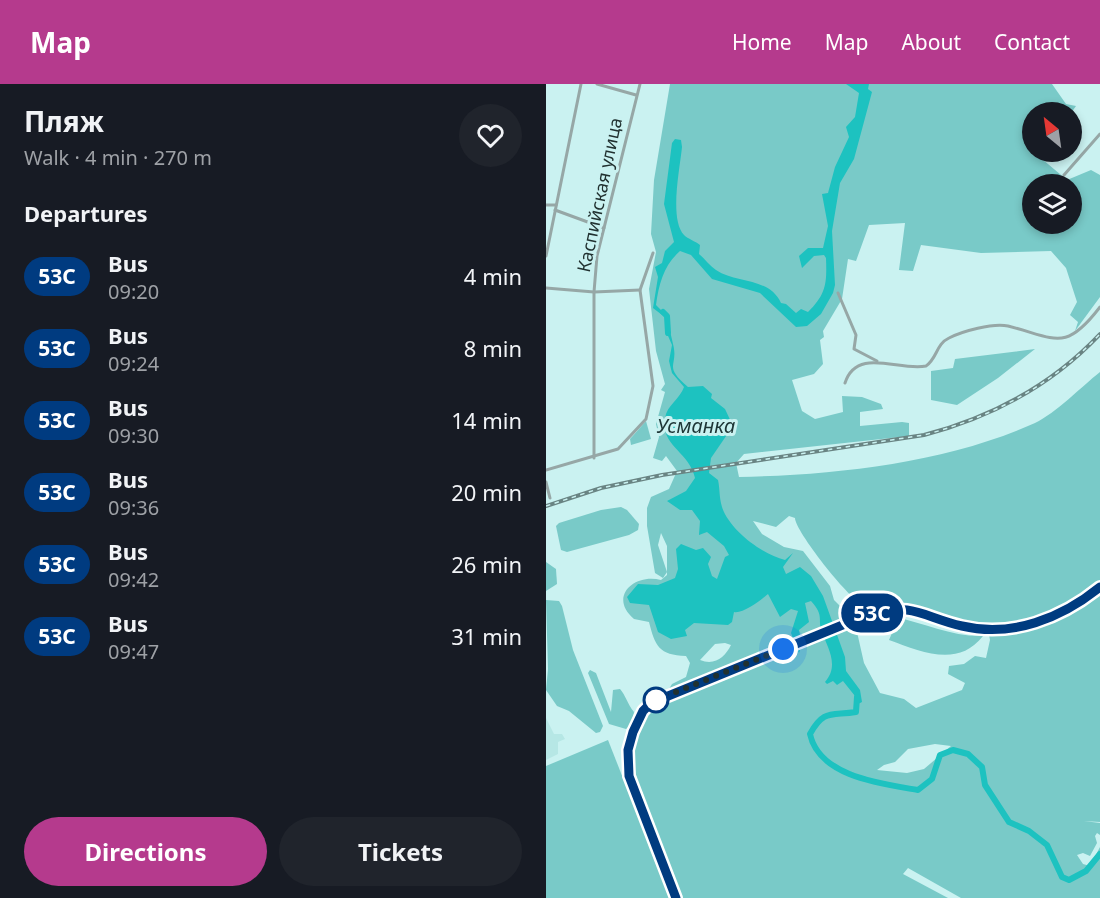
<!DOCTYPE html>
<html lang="en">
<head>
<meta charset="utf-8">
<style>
	:root { --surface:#171b24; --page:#20242c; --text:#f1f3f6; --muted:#9ea1a6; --accent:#b53a8d }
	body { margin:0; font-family:"Noto Sans",sans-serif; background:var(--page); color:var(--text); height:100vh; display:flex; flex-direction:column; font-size:22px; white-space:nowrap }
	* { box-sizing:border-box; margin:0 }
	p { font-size:20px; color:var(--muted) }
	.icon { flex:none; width:33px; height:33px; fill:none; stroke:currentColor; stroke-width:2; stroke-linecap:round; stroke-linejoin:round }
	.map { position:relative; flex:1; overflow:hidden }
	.details { display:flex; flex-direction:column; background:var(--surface); width:546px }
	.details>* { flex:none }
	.badge { padding:0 12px; border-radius:20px; font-size:21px; line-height:39px }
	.needle { width:39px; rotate:331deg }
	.tools { position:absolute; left:476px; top:18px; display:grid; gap:12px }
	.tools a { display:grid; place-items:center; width:60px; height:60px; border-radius:50%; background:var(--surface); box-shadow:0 3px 9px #0003; font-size:30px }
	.you { position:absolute; width:30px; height:30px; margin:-15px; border:4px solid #fff; border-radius:50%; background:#1a73e8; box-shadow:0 0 0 9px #1a73e833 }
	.map>.badge { position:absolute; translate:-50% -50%; box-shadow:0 0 0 3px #fff }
	h2 { padding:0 24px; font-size:22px; line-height:54px }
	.round { display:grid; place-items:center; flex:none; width:63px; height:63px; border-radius:32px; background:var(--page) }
	.summary { display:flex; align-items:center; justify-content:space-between; height:102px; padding:0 24px }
	h1 { font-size:28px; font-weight:700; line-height:45px }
	.button { display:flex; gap:12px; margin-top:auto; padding:12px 24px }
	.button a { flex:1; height:69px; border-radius:36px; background:var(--accent); color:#fff; font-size:24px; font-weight:700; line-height:69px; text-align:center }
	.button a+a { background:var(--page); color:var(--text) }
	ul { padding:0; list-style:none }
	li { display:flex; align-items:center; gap:18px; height:72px; padding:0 24px }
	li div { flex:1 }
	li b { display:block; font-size:22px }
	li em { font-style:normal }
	li .badge { min-width:66px; font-weight:700; text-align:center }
	header { display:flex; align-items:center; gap:36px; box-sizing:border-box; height:84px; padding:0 30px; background:var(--accent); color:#fff }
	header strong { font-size:28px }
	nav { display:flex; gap:33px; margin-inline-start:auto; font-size:21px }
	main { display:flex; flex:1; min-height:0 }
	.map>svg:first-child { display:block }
	.built { fill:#b6e7e5 }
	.green { fill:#79cac8; fill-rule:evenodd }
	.water { fill:#1dc2c0 }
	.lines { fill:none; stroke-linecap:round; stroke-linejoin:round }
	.river { stroke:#1dc2c0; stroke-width:6 }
	.minor { stroke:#96a7a6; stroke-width:3 }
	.tertiary { stroke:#96a7a6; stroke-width:4 }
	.rail-casing { stroke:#698483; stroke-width:4 }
	.rail { stroke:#caf2f1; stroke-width:1.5; stroke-dasharray:4.5; stroke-linecap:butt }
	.line-casing { stroke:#fff; stroke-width:14 }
	.line { stroke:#003b80; stroke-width:9 }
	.walk { stroke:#213130; stroke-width:6; stroke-dasharray:0 10.8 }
	.stop-dot { fill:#fff; stroke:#003b80; stroke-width:3 }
	.labels { text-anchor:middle; stroke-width:6; stroke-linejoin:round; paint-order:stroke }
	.street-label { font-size:18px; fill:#213130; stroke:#caf2f1 }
	.water-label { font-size:20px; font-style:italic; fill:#1d3535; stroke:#caf2f1 }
</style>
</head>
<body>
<header>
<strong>Map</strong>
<nav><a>Home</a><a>Map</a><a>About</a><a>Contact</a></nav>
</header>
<main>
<section class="details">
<div class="summary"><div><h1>Пляж</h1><p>Walk · 4 min · 270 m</p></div><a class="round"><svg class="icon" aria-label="heart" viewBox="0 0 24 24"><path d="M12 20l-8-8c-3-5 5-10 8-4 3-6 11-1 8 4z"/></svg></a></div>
<h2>Departures</h2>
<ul>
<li><span class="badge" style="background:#003b80;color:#fff">53С</span><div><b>Bus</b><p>09:20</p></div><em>4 min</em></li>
<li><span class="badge" style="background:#003b80;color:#fff">53С</span><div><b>Bus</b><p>09:24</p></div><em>8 min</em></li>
<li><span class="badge" style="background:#003b80;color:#fff">53С</span><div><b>Bus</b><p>09:30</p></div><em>14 min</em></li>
<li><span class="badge" style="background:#003b80;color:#fff">53С</span><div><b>Bus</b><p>09:36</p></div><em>20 min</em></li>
<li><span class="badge" style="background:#003b80;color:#fff">53С</span><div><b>Bus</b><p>09:42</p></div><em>26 min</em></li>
<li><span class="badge" style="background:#003b80;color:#fff">53С</span><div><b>Bus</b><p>09:47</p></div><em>31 min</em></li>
</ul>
<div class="button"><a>Directions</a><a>Tickets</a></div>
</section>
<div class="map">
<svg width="554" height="814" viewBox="0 0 554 814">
	<rect width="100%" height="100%" fill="#caf2f1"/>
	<path class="built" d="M0,634L8,650H16L19,655L12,658V670L0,676Z"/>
	<g class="green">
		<path d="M124,0H506L520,20L530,22L525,29L486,28V68H500L496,75L521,96L545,86L554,91V213L529,247L532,238L524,231L531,218L520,184L505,167L435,169L375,161L367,187L353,186L359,139L323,141L310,177L302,175L296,215L277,247L278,253L274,256L277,280L268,290L246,296L256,327L269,335L297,328L296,312L316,313L335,320L337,325L314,328V342L356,338L363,339V352L198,370L190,379L193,393C290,391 400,379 489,339C510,329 535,303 554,288V738L538,737L554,739V751L551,749L549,752L551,759L544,772L537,769L531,771L537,780L544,782L554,763V814H415L362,784L357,790L402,814H135C126,789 116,765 107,740C88,691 66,643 126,612L239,567L236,561C224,565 218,576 204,574L123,605L126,600L140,593L144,579L140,572C113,571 109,562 103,538L88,535C62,513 88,489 115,496L121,491V462L115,449L112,461L121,488L117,494L109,489L101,442V424L105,413L123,405L131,387L120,372L116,377L107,374L113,353L110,340L119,308L115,306L119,300L110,267L103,205L110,168L105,150L108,96ZM486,100H525V140H486ZM243,432L249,434C249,447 303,515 315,519C323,522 334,519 342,519C354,520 367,525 378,528C399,533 419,538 441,540L444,556L440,574L429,572L418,580L403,582L402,590L419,599L416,606L370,624L358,615L334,609L318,579L311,548L296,524L288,516L284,502L257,467L238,463L216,450L207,437L230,443ZM179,559L185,561C179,573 169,582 154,576L169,560ZM389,660L405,662L378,685L361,689L331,686L338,681L349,678L362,665Z"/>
		<path d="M489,265L452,294L411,321L385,316V287L407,284L409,275Z"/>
		<path d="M100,337L105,355L85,361L84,355Z"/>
		<path d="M75,423L81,426L93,440L92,446L83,451L21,468L15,466L10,442L13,439L55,426Z"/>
		<path d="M0,478L10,485L11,500L0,507Z"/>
		<path d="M0,516L13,517L16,522L27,566L57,642L54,648L50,649L23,627L11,622L0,606L2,585Z"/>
		<path d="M349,533C378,539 407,553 437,552C412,584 376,568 343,556L346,549L352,547L350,544L327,541L336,535Z"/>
		<path d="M44,586L50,589L65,628L67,606L74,605C79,610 82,621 88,628L86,640L80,645L63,640L42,589Z"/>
		<path d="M62,656L124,814H0V682Z"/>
	</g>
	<path class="water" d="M300,0H323L322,5L326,8L308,75L294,99L286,147L289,201L287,209L275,230L261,242L250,243L214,209L166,195L145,171L134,167C118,181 113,199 110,221L121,232C122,242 125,250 127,260C133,283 116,281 142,303L157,302L166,310L165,314L179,325L187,342L165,374L163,389L172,396C174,405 173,413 176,423C183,445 215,470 239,476L247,469L237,483L240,490L254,483L265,492L277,512L299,573L300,587L314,606L316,618L310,621L309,612L297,597L291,601L287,597L281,600L279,598C294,581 281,563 276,548C271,536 279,532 265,517L259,519L263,538L253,546L256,561L253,569L245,549L252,527L245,525L234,533L222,510C215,516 197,530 188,528L186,538L182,541L148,539L139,546L141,552L125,555L112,548L103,521L84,519L81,513L92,500L112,501L129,494L132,485L130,465L135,460L150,466L157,464L165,473L162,480L166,492L171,495L179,473L183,471L178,462L161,448L153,451L154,437L146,426H134L121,417L140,407L149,394C143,367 114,362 119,334C121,321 134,315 138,303L126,289L123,277L126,261L119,245L120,234L107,224L112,193L109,183L116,179L119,167L128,158L118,120L126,59L129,55L135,56L136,63C134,84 123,135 138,151C142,155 149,157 154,161L153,170C159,175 164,182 170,186C191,200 223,193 235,219L240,220L250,229L255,225L262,228C280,210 281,200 280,174L278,171L268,172L256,184L253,172L262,164H277L282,142L276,110L282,109L289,83L303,53L300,43L309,33L313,9Z"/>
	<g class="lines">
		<g class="river">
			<path d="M117,228L121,232L122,249"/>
			<path d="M311,613L310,628C285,632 278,625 264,650C273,693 337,700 372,706L386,695L394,671L407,666L422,670L436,683L439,701L463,738L483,747L501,761L516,793L523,796L540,787L554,770"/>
		</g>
		<g class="minor">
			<path d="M51,0L90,11"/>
			<path d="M518,91L554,50"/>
			<path d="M0,121H10"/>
			<path d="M9,126L58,144"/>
			<path d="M0,172L35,0"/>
			<path d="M0,204L48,208L94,206"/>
			<path d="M292,209L310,251L308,265L331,277"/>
			<path d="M299,299C311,262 354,288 380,282C391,275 390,260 403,254C417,247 446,239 462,242C510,254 519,269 554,223"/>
			<path d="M48,374V208L51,172L94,0"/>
			<path d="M0,386L72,365L100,335L107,302L94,206L107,169"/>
			<path d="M0,398L4,414"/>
		</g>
		<path class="tertiary" d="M130,814L83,692L82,666L87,648L92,635L105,619L334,527C366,520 386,535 415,542C465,554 516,534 554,503"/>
		<defs>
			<path id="rail" d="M0,422L55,404L116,391L378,351C446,333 505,302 554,250"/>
		</defs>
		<use href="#rail" class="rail-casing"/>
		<use href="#rail" class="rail"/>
	</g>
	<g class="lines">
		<defs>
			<path id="line" d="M130,814L83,692L82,666L87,648L97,627L105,619L326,529C369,519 377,533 416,542C466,554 516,534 554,503"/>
		</defs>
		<use href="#line" class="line-casing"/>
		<use href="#line" class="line"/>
		<path class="walk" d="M110,616L237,565"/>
	</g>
	<circle class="stop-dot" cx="110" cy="616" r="12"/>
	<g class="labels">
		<g class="street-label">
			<text transform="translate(54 111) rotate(-78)" y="6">Каспийская улица</text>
		</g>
		<g class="water-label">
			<text x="150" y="349">Усманка</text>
		</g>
	</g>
</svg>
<div class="tools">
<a><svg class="needle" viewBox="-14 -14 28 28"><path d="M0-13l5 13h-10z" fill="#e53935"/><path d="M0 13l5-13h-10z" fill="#9ea1a6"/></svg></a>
<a><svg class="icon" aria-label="layers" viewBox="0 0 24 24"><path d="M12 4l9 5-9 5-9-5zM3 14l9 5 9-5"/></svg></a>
</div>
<div class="you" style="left:237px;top:565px"></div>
<b class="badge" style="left:326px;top:529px;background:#003b80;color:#fff">53С</b>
</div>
</main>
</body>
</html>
